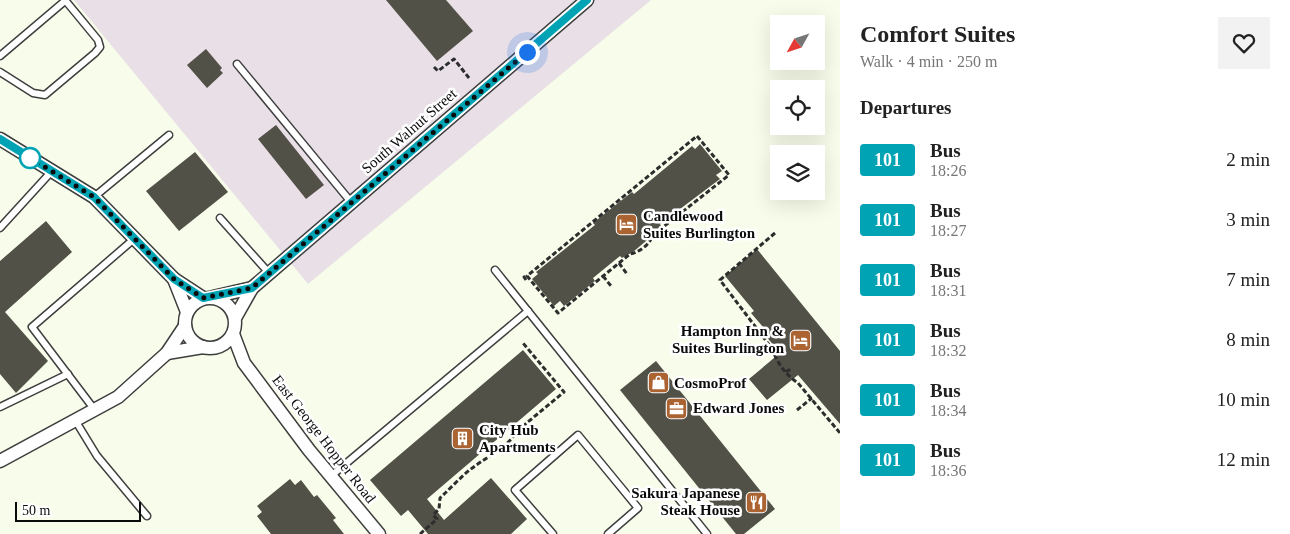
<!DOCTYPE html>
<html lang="en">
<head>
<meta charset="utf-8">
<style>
	:root { --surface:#fff; --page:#f2f2f2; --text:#222; --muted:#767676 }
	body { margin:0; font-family:"Times New Roman",serif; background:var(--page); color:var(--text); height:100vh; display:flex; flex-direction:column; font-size:19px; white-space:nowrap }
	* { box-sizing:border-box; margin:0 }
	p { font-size:16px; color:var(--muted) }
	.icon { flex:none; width:28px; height:28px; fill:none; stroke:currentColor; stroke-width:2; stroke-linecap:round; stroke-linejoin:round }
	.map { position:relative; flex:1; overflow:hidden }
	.details { display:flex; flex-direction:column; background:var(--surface); width:450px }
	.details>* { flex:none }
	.badge { padding:0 10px; border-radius:4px; font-size:18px; line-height:32px }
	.needle { width:32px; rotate:230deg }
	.tools { position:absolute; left:770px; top:15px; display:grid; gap:10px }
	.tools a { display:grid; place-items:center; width:55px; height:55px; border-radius:0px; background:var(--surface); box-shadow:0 5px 20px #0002; font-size:25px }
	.scale { position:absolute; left:15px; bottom:12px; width:126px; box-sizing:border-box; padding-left:5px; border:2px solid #0b0b0b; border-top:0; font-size:14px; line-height:18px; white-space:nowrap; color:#0b0b0b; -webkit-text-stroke:4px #fff; paint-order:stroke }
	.you { position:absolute; width:25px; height:25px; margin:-12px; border:4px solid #fff; border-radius:50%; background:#1a73e8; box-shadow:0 0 0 8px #1a73e833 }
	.map>.badge { position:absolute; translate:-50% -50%; box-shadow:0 0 0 2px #fff }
	h2 { padding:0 20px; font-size:19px; line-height:45px }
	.round { display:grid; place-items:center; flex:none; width:52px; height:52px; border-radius:0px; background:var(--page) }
	.headline { display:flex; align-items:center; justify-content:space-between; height:85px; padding:0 20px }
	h1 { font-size:24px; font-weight:800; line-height:38px }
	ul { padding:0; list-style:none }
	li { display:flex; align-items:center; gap:15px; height:60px; padding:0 20px }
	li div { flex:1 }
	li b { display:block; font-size:19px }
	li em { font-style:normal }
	li .badge { min-width:55px; font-weight:700; text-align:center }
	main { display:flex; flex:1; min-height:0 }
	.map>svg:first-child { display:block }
	.industrial { fill:#e9dfe6 }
	.building { fill:#525148 }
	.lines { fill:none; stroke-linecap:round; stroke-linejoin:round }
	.lane-casing { stroke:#3e3e3e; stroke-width:9 }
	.street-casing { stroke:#3e3e3e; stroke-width:15 }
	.path { stroke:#2d2d2d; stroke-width:3; stroke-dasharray:5 2.5; stroke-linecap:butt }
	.lane { stroke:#fff; stroke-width:6 }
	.street { stroke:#fff; stroke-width:12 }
	.line-casing { stroke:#fff; stroke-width:11 }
	.line { stroke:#00a3b4; stroke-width:8 }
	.walk { stroke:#0b0b0b; stroke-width:5; stroke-dasharray:0 9 }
	.stop-dot { fill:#fff; stroke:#00a3b4; stroke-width:2.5 }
	.labels { text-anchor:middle; stroke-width:5; stroke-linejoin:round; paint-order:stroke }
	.street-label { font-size:15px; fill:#0b0b0b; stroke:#fff }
	.poi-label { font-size:15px; font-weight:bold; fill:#0b0b0b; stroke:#fff; text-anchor:start }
</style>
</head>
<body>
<main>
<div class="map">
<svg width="840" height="534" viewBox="0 0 840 534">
	<rect width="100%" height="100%" fill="#f8fdeb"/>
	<path class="industrial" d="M74,0H651L308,284Z"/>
	<g class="building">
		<path d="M386,0H446L473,31L437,61Z"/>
		<path d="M206,49L222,68L220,70L223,73L207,88L187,65Z"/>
		<path d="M276,125L324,185L306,199L258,139Z"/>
		<path d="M700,144L722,171L716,175L720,179L660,224L661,226L652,236L633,252L622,258L620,256L593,278L595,281L564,306L560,301L554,306L532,279L538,274L536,272L595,225L593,223L632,192L634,194L692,146L695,149Z"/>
		<path d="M195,152L228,192L179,231L146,191Z"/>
		<path d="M46,221L72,252L5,312L48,361L16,393L0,374V261Z"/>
		<path d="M757,249L840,351V424L798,375L767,400L749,379L780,353L760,329L763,327L751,313L754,311L725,276Z"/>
		<path d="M523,350L556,389L427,499L444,520L491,478L527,519L511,534H428L408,510L401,516L370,480Z"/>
		<path d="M656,361L775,509L744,534H736L620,390Z"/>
		<path d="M290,479L295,485L301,480L314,497L317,495L336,518L333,520L344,534H271L257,516L262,512L257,506Z"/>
	</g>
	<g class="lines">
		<defs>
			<g id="lane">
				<path d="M0,56L66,0"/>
				<path d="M237,64L351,202"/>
				<path d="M0,72L33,93L45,95L95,53L100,47L98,40L65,0"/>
				<path d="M94,197L169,135"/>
				<path d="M220,218L269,273"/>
				<path d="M0,228L52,171"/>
				<path d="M495,270L707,534"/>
				<path d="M0,407L68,374"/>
				<path d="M94,409L32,327L134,239"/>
				<path d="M75,420L97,456L147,516"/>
				<path d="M331,476L528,311"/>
				<path d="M553,534L515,490L578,435L638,508L608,534"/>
			</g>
			<g id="street">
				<path d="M0,139L94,197L174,279L203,298"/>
				<path d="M174,279L187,312"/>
				<path d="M213,297L252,288"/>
				<circle cx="210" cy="323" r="25"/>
				<path d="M235,318L252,288L587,0"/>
				<path d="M233,334L244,363L309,450L379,534"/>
				<path d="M167,353L203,347"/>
				<path d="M0,461L118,397L167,353L185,326"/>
			</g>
		</defs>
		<use href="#lane" class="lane-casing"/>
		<use href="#street" class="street-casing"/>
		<g class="path">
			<path d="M434,67L438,71L454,59L469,78"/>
			<path d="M697,136L729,175L653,235C650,244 640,252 630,254L558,313L527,276Z"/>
			<path d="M775,233L720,280L773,350C776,362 787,376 798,383L840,433"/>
			<path d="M619,263L627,274"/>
			<path d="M603,276L611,286"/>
			<path d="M526,280L524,277L527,276"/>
			<path d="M786,372L792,368"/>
			<path d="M797,410L812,398"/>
			<path d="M420,534L437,519L433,515L439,509L440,498C451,488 462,475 475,466C490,455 507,448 517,431L564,392L523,343"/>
		</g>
		<use href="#lane" class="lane"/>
		<use href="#street" class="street"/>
	</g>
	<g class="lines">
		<defs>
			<path id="line" d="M0,139L94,197L174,279L203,298L252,288L587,0"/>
		</defs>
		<use href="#line" class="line-casing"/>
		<use href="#line" class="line"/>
		<path class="walk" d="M30,158L94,197L174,279L203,298L252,288L527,52"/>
	</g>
	<defs>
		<symbol id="hotel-square" viewBox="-11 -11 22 22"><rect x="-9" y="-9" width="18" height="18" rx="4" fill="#ab6332" stroke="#fff"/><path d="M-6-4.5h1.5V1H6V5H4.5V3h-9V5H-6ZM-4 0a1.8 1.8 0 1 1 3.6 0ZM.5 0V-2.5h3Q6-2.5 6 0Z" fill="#fff"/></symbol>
		<symbol id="shop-square" viewBox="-11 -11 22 22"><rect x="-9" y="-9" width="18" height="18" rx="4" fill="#ab6332" stroke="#fff"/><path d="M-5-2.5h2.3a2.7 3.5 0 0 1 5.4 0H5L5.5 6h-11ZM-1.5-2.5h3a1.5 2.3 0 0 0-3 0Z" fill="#fff"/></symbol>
		<symbol id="office-square" viewBox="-11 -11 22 22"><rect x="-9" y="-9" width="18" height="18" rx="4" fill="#ab6332" stroke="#fff"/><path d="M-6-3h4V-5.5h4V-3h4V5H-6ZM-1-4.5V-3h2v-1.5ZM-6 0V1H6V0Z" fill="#fff"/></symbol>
		<symbol id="building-square" viewBox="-11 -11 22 22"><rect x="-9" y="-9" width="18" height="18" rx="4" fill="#ab6332" stroke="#fff"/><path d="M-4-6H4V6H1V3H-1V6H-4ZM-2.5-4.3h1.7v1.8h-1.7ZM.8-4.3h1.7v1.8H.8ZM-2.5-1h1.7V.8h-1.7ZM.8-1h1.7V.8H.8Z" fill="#fff"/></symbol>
		<symbol id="restaurant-square" viewBox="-11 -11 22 22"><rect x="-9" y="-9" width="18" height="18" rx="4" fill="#ab6332" stroke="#fff"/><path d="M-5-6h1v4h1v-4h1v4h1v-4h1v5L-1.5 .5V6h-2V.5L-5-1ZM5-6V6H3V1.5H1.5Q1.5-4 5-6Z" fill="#fff"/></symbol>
	</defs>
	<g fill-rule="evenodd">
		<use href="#hotel-square" x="614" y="212" width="25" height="25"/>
		<use href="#hotel-square" x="788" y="328" width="25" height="25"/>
		<use href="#shop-square" x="646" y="370" width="25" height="25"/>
		<use href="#office-square" x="664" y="396" width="25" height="25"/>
		<use href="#building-square" x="450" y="426" width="25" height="25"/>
		<use href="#restaurant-square" x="744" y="490" width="25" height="25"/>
	</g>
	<circle class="stop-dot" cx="30" cy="158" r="10"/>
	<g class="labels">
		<g class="street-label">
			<text transform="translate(409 131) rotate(-41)" y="5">South Walnut Street</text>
			<text transform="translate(324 439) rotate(52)" y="5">East George Hopper Road</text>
		</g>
		<g class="poi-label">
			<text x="643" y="221">Candlewood<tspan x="643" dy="17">Suites Burlington</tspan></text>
			<text x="784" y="336" text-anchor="end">Hampton Inn &amp;<tspan x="784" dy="17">Suites Burlington</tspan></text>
			<text x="674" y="388">CosmoProf</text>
			<text x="693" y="413">Edward Jones</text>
			<text x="479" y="435">City Hub<tspan x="479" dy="17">Apartments</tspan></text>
			<text x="740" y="498" text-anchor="end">Sakura Japanese<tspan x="740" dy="17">Steak House</tspan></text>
		</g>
	</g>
</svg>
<div class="tools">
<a><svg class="needle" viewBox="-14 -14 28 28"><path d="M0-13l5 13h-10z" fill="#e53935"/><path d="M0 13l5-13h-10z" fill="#767676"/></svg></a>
<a><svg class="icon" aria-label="locate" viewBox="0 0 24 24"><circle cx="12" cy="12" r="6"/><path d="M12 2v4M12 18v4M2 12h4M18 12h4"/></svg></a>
<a><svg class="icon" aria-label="layers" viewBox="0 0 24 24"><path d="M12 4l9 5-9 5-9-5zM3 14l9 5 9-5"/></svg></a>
</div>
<div class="scale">50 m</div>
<div class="you" style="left:527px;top:52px"></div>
</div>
<section class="details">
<div class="headline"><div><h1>Comfort Suites</h1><p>Walk · 4 min · 250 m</p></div><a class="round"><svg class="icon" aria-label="heart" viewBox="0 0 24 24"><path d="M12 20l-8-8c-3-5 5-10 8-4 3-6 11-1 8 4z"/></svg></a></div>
<h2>Departures</h2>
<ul>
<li><span class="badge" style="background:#00a3b4;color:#fff">101</span><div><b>Bus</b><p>18:26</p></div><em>2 min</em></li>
<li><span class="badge" style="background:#00a3b4;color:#fff">101</span><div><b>Bus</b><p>18:27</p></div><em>3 min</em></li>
<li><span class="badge" style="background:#00a3b4;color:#fff">101</span><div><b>Bus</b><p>18:31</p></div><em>7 min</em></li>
<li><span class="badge" style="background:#00a3b4;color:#fff">101</span><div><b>Bus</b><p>18:32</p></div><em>8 min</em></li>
<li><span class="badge" style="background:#00a3b4;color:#fff">101</span><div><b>Bus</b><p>18:34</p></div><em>10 min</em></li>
<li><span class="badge" style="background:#00a3b4;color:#fff">101</span><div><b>Bus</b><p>18:36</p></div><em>12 min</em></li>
</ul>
</section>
</main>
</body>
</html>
